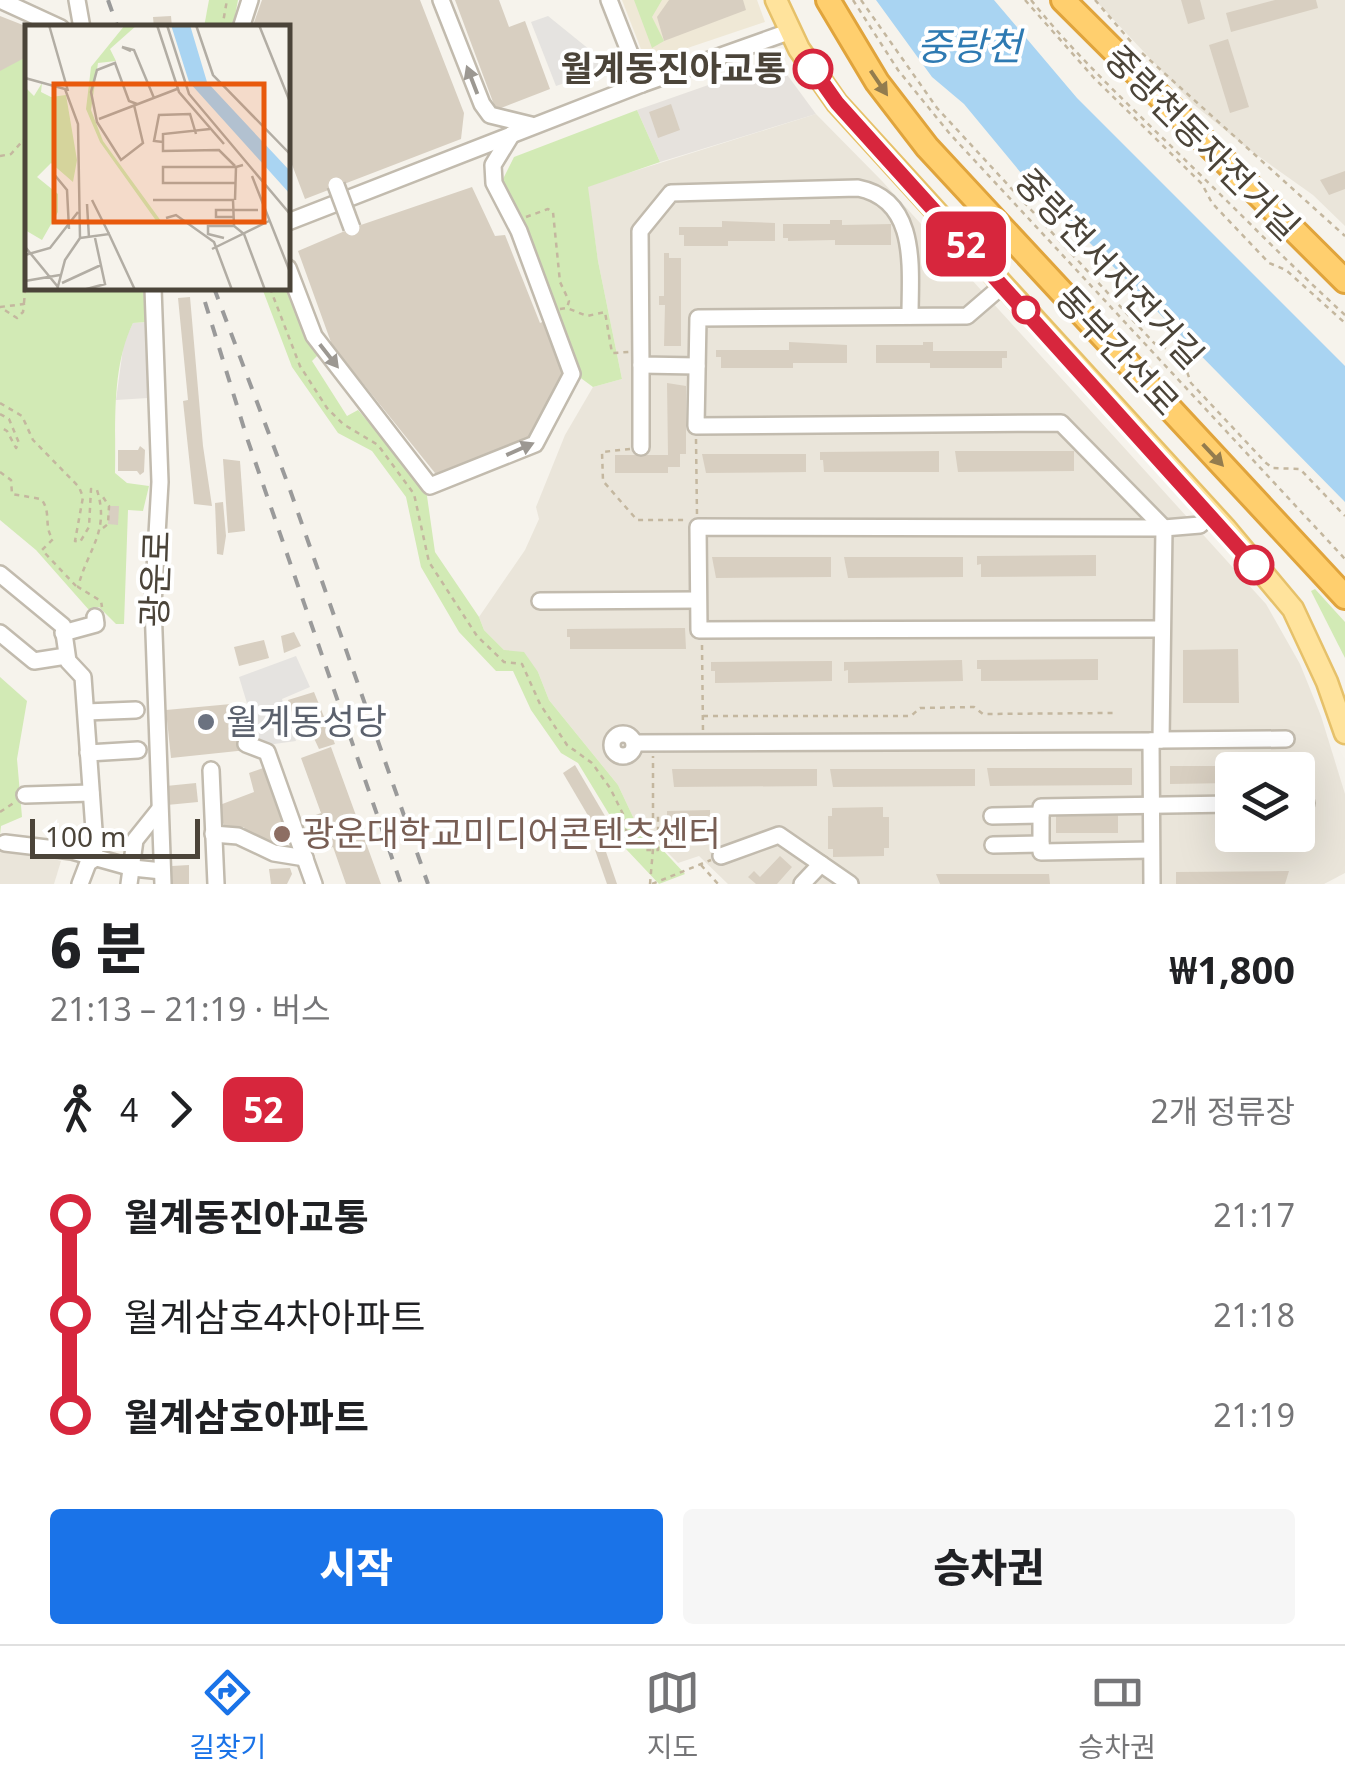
<!DOCTYPE html>
<html lang="ko">
<head>
<meta charset="utf-8">
<style>
	:root { --surface:#fff; --page:#f6f6f6; --text:#202124; --muted:#757577; --line:#e0e0e0; --accent:#1a73e8 }
	body { margin:0; font-family:"Noto Sans","Noto Sans KR",sans-serif; background:var(--page); color:var(--text); height:100vh; display:flex; flex-direction:column; font-size:38px; white-space:nowrap }
	* { box-sizing:border-box; margin:0 }
	p { font-size:32px; color:var(--muted) }
	.icon { flex:none; width:55px; height:55px; fill:none; stroke:currentColor; stroke-width:2; stroke-linecap:round; stroke-linejoin:round }
	.map { position:relative; height:884px; overflow:hidden }
	.panel { display:flex; flex-direction:column; background:var(--surface); flex:1 }
	.panel>* { flex:none }
	.badge { padding:0 20px; border-radius:15px; font-size:35px; line-height:65px }
	.tools { position:absolute; left:1215px; top:752px; display:grid; gap:20px }
	.tools a { display:grid; place-items:center; width:100px; height:100px; border-radius:10px; background:var(--surface); box-shadow:0 10px 40px #0002; font-size:50px }
	.scale { position:absolute; left:30px; bottom:25px; width:170px; box-sizing:border-box; padding-left:10px; border:5px solid #4b4439; border-top:0; font-size:28px; line-height:35px; white-space:nowrap; color:#4b4439; -webkit-text-stroke:8px #fff; paint-order:stroke }
	.map>.badge { position:absolute; translate:-50% -50%; box-shadow:0 0 0 5px #fff }
	.legs { display:flex; align-items:center; gap:15px; height:110px; padding:0 50px; font-size:32px }
	.legs p { margin-inline-start:auto }
	.summary { display:flex; align-items:center; justify-content:space-between; height:170px; padding:0 50px }
	h1 { font-size:55px; font-weight:800; line-height:75px }
	.cta { display:flex; gap:20px; margin-top:auto; padding:20px 50px }
	.cta a { flex:1; height:115px; border-radius:10px; background:var(--accent); color:#fff; font-size:40px; font-weight:800; line-height:115px; text-align:center }
	.cta a+a { background:var(--page); color:var(--text) }
	ul { padding:0 50px; list-style:none }
	li { display:flex; align-items:center; gap:35px; height:100px; font-size:38px }
	li i { display:grid; place-items:center; width:15px; height:100%; margin:0 12px; background:currentColor }
	li i::after { content:''; width:25px; height:25px; margin:-12px; border:8px solid; border-radius:50%; background:var(--surface) }
	li p { margin-inline-start:auto }
	li:first-child i { background:linear-gradient(#0000 50%,currentColor 0) }
	li:last-child i { background:linear-gradient(currentColor 50%,#0000 0) }
	.menu { display:flex; justify-content:space-around; align-items:center; height:140px; border-top:2px solid var(--line); background:var(--surface); font-size:28px; color:var(--muted) }
	.menu a { display:grid; justify-items:center; gap:5px }
	.menu .active { color:var(--accent) }
	.map>svg:first-child { display:block }
	.residential { fill:#eae5da; fill-rule:evenodd }
	.industrial { fill:#e6e2dd }
	.education { fill:#efe8d6 }
	.green { fill:#d2eab5 }
	.parking { fill:#e5e3e0 }
	.water { fill:#a9d4f2 }
	.building { fill:#d8cfc1 }
	.lines { fill:none; stroke-linecap:round; stroke-linejoin:round }
	.minor-casing { stroke:#c2bbae; stroke-width:20 }
	.major-casing { stroke:#e6c16a; stroke-width:25 }
	.highway-casing { stroke:#e0a43c; stroke-width:28 }
	.path { stroke:#c4b79f; stroke-width:2.5; stroke-dasharray:5 5; stroke-linecap:butt }
	.minor { stroke:#fff; stroke-width:15 }
	.major { stroke:#ffe39c; stroke-width:20 }
	.highway { stroke:#ffcf6e; stroke-width:22 }
	.rail { stroke:#9a9a9a; stroke-width:4; stroke-dasharray:12 12; stroke-linecap:butt }
	.minor-bridge-casing { stroke:#c2bbae; stroke-width:20; stroke-linecap:butt }
	.path-bridge { stroke:#c4b79f; stroke-width:2.5; stroke-dasharray:5 5; stroke-linecap:butt }
	.minor-bridge { stroke:#fff; stroke-width:15 }
	.oneway { fill:#9c9892 }
	.oneway2 { fill:#937c4e }
	.line-1-casing { stroke:#fff; stroke-width:22 }
	.line-1 { stroke:#d7263d; stroke-width:15 }
	.stop-1-dot { fill:#fff; stroke:#d7263d; stroke-width:5 }
	.worship-dot { fill:#6b7280; stroke:#fff; stroke-width:4 }
	.education-dot { fill:#8d6e63; stroke:#fff; stroke-width:4 }
	.labels { text-anchor:middle; stroke-width:8; stroke-linejoin:round; paint-order:stroke }
	.stop-label { font-size:35px; font-weight:bold; fill:#4b4439; stroke:#fff; text-anchor:end }
	.street-label { font-size:35px; fill:#4b4439; stroke:#fff }
	.worship-label { font-size:35px; fill:#5b616d; stroke:#fff; text-anchor:start }
	.education-label { font-size:35px; fill:#785e54; stroke:#fff; text-anchor:start }
	.water-label { font-size:38px; font-style:italic; fill:#2e7ab2; stroke:#fff }
	.inset-road { fill:none; stroke:#b2ada4; stroke-width:2.5 }
	.view { fill:#e8590c; fill-opacity:0.15; stroke:#e8590c; stroke-width:5 }
	.inset-edge { fill:none; stroke:#4b4439; stroke-width:5 }
</style>
</head>
<body>
<div class="map">
<svg width="1345" height="884" viewBox="0 0 1345 884">
	<rect width="100%" height="100%" fill="#f6f3ec"/>
	<g class="residential">
		<path d="M1095,0H1345V226L1313,195L1247,148L1193,104Z"/>
		<path d="M816,114L882,181L1266,604L1300,664L1321,716L1345,794V873L1324,884H728L699,856L678,863L634,819L618,785L549,700L538,672L504,650L484,630L479,617L525,550L539,519L536,507L565,435L593,387L622,379L598,261L587,186ZM1232,770H1298V835H1232Z"/>
		<path d="M0,844L61,861L54,884H0Z"/>
	</g>
	<g class="industrial">
		<path d="M777,61L816,114L660,162L637,110Z"/>
		<path d="M146,322L148,398L116,400L124,341L133,323Z"/>
	</g>
	<path class="education" d="M622,0H757L765,22L646,62Z"/>
	<g class="green">
		<path d="M209,0H238L233,27H204Z"/>
		<path d="M634,0H662L652,17L664,41L652,48Z"/>
		<path d="M27,55L28,288H143L146,322L133,323C111,368 116,425 115,473L127,483L149,486L143,511L128,510L124,624H116L99,607L89,610L36,550L0,520V69Z"/>
		<path d="M637,110L660,162L588,187L598,261L622,379L593,387L578,376L501,183L514,157Z"/>
		<path d="M262,288H288L319,354L312,361L347,416L358,410L426,489L435,552L479,617L484,630L504,650L524,652L538,672L549,700L618,785L634,819L685,874L659,884L609,831V814L578,763L561,753L531,710L513,671H496L459,632L421,567L406,497L372,451L338,433L292,367Z"/>
		<path d="M1315,589L1345,622V658L1311,591Z"/>
		<path d="M0,677L27,701L17,759L22,817L1,826L0,835Z"/>
	</g>
	<g class="parking">
		<path d="M548,16L611,67L556,86L531,22Z"/>
		<path d="M296,656L310,687L282,699L296,741L260,746L239,677Z"/>
	</g>
	<path class="water" d="M876,0H994L1077,98L1345,366V502L1021,173L964,104L932,77Z"/>
	<g class="building">
		<path d="M262,0H420L464,113L461,139L305,199L288,154V28H252Z"/>
		<path d="M455,0H499L509,27L525,21L550,89L496,110Z"/>
		<path d="M669,0H743L746,10L664,41L657,17Z"/>
		<path d="M1181,0H1200L1205,19L1188,24Z"/>
		<path d="M1275,0H1316L1318,8L1231,32L1226,13Z"/>
		<path d="M0,16L28,27V56L0,71Z"/>
		<path d="M171,16L172,27L154,28L153,17Z"/>
		<path d="M1228,39L1249,107L1230,113L1209,45Z"/>
		<path d="M671,104L680,130L658,138L649,112Z"/>
		<path d="M1345,171V189L1329,195L1320,180Z"/>
		<path d="M472,187L495,236L505,235L540,323L549,319L568,372L537,438L439,478L332,345L298,251L352,228Z"/>
		<path d="M830,220H842V225L891,224V245H835V240L788,241V238H783V224H830Z"/>
		<path d="M722,221L775,223V241H728V246H684V235H679V227H722Z"/>
		<path d="M664,253H669V258H681V346H664L665,305H659V296H664Z"/>
		<path d="M190,297L203,446L212,506L194,504L183,401L188,400L178,298Z"/>
		<path d="M789,342L847,345V363H793V368H721V357H716V350H789Z"/>
		<path d="M923,342H933V351H1007V358H1002V368H930V363H876V345H923Z"/>
		<path d="M667,383L686,386V454H680V467H668V473H615V455H668Z"/>
		<path d="M140,446L145,450L144,472L140,475L137,471H118V450H138Z"/>
		<path d="M939,451V472H824L823,460H820V452Z"/>
		<path d="M955,451H1074V471L958,472Z"/>
		<path d="M702,454H806V472L706,473Z"/>
		<path d="M223,459L240,461L245,531L228,533Z"/>
		<path d="M223,502L226,536L223,555L217,554L215,503Z"/>
		<path d="M109,506H119L118,525L108,524Z"/>
		<path d="M1096,555V576L981,577V564L977,565V556Z"/>
		<path d="M712,557H831V577L716,578Z"/>
		<path d="M844,557H963V577L848,578Z"/>
		<path d="M685,628L686,649H570V637H567V629Z"/>
		<path d="M294,632L301,646L284,653L281,636Z"/>
		<path d="M264,640L269,658L239,666L234,647Z"/>
		<path d="M1238,649L1239,703H1183V650Z"/>
		<path d="M1098,659V680L981,681V669H977V660Z"/>
		<path d="M962,660L963,681L848,683V670L844,671V662Z"/>
		<path d="M832,661V681L715,683V671H711V662Z"/>
		<path d="M314,692L335,744L319,749L312,734L300,738L288,700Z"/>
		<path d="M242,703L247,750L171,758L166,710Z"/>
		<path d="M331,747L381,884H346L333,847L324,850L313,816L321,813L301,758Z"/>
		<path d="M575,765L605,816L593,824L563,773Z"/>
		<path d="M269,766L294,837L266,845L247,836L244,827L226,831L217,806L254,792L249,773Z"/>
		<path d="M1170,766H1315V772L1313,783H1298V770H1232V783L1170,784Z"/>
		<path d="M987,768H1132V785L990,786Z"/>
		<path d="M672,769H817V786L674,787Z"/>
		<path d="M830,769H975V786L833,787Z"/>
		<path d="M196,783L198,802L167,805L166,786Z"/>
		<path d="M883,807V817H889V848H884V856L833,857V849H828V816H832V808Z"/>
		<path d="M710,810V831H667V811Z"/>
		<rect x="1056" y="813" width="62" height="20"/>
		<path d="M604,846L617,884H607L595,850Z"/>
		<path d="M780,856L792,867L777,884H756L748,877L754,871L760,877Z"/>
		<path d="M189,865V884H172V866Z"/>
		<path d="M290,868L292,874L287,884H271L269,869Z"/>
		<path d="M1289,871L1285,884H1176V872Z"/>
		<path d="M936,874H1049L1050,884H940Z"/>
	</g>
	<g class="lines">
		<defs>
			<g id="minor">
				<path d="M0,0L61,28"/>
				<path d="M77,0L82,28"/>
				<path d="M441,0L482,104L490,115L531,125"/>
				<path d="M609,0L642,84"/>
				<path d="M241,28L250,0"/>
				<path d="M288,222L642,84L791,31"/>
				<path d="M288,268L314,336L430,486L535,444L572,374L519,231L494,183L493,165L512,134"/>
				<path d="M1003,285L967,316L698,318L696,426L1061,423L1164,528"/>
				<path d="M153,288L160,482L153,605L163,884"/>
				<path d="M641,365V447"/>
				<path d="M697,366L641,365L640,231L671,193L858,188C919,200 910,269 910,316"/>
				<path d="M0,574L63,626L68,661L83,677L95,844L94,859L88,863L80,884"/>
				<path d="M540,601L698,600"/>
				<path d="M1162,629L699,630L698,527L1164,528"/>
				<path d="M0,633L34,661L66,656"/>
				<path d="M63,633L96,624L95,617"/>
				<path d="M86,712L136,710"/>
				<circle cx="623" cy="745" r="11"/>
				<path d="M1161,740L1286,739"/>
				<path d="M1151,741L1161,740L1164,528L1200,525L1211,514"/>
				<path d="M634,743L1151,741L1152,884"/>
				<path d="M246,744L267,752L314,884"/>
				<path d="M88,753L138,750"/>
				<path d="M211,770L216,884"/>
				<path d="M25,795L91,793"/>
				<path d="M1298,803H1306"/>
				<path d="M992,816L1041,815"/>
				<path d="M213,834L238,836L274,853L305,858"/>
				<path d="M5,843L72,851L133,868L162,871"/>
				<path d="M993,845L1041,844"/>
				<path d="M1151,850L1041,852V807L1232,804"/>
				<path d="M721,856L779,835L850,884"/>
				<path d="M129,884L135,840L159,810"/>
				<path d="M802,884L821,864"/>
			</g>
			<path id="major" d="M776,0L799,49L837,103L1226,529L1293,609L1327,682L1345,733"/>
			<g id="highway">
				<path d="M828,0L877,82L927,147L1345,597"/>
				<path d="M1063,0L1345,281"/>
			</g>
		</defs>
		<use href="#minor" class="minor-casing"/>
		<use href="#major" class="major-casing"/>
		<use href="#highway" class="highway-casing"/>
		<g class="path">
			<path d="M853,0L898,70L950,134L1345,559"/>
			<path d="M861,0L937,108L1154,343L1181,355L1191,383L1266,463L1273,468L1300,469L1345,516"/>
			<path d="M1025,0L1094,78L1202,184L1212,203L1269,263L1286,270L1345,323"/>
			<path d="M1031,0C1076,56 1129,105 1180,155C1235,208 1288,263 1345,315"/>
			<path d="M1095,0L1133,44"/>
			<path d="M222,28L227,0"/>
			<path d="M1142,53L1345,236"/>
			<path d="M0,156L11,154L28,135"/>
			<path d="M526,217L548,209L553,212L560,282L569,301L567,308"/>
			<path d="M270,288L300,366L327,408L343,424L378,445L414,494L429,562L477,636L504,662L522,664L540,704L567,745L592,763L610,788L623,814L625,829L646,850H658V816H654"/>
			<path d="M24,303L25,291L31,288"/>
			<path d="M0,307L24,304L23,312L17,318L0,307"/>
			<path d="M560,309L567,308L587,316L605,312L612,353L630,352"/>
			<path d="M0,403L22,416L33,440L79,487L83,497L75,541L80,542L89,527L91,489L97,490C110,532 88,548 78,587L101,601L102,607"/>
			<path d="M0,414L9,419L19,443L16,448L7,431L0,427"/>
			<path d="M696,439L697,516"/>
			<path d="M630,449L602,452L603,481L637,520H685"/>
			<path d="M0,472L11,480L12,494L41,499C52,512 43,527 53,539L42,550L76,586"/>
			<path d="M103,528L108,524L109,506L103,497"/>
			<path d="M702,645L703,732"/>
			<path d="M703,716H911L920,708L974,707L983,714L1113,713"/>
			<path d="M0,812L15,802"/>
			<path d="M653,848V756"/>
			<path d="M701,865L718,884"/>
			<path d="M652,884L711,860"/>
		</g>
		<use href="#minor" class="minor"/>
		<use href="#major" class="major"/>
		<use href="#highway" class="highway"/>
		<g class="rail">
			<path d="M108,0L118,28"/>
			<path d="M214,288L289,487L428,884"/>
			<path d="M205,302L247,438L401,884"/>
		</g>
		<defs>
			<path id="minor-bridge" d="M336,185L352,228"/>
		</defs>
		<use href="#minor-bridge" class="minor-bridge-casing"/>
		<path class="path-bridge" d="M650,884L653,849"/>
		<use href="#minor-bridge" class="minor-bridge"/>
	</g>
	<defs><path id="oneway-solid" d="M-6-.8H1V-3.2L6.5 0L1 3.2V.8H-6Z" transform="scale(2.5)"/></defs>
	<g class="oneway">
		<use href="#oneway-solid" transform="translate(472 80) rotate(-111)"/>
		<use href="#oneway-solid" transform="translate(329 356) rotate(52)"/>
		<use href="#oneway-solid" transform="translate(520 449) rotate(-24)"/>
	</g>
	<g class="oneway2">
		<use href="#oneway-solid" transform="translate(879 83) rotate(56)"/>
		<use href="#oneway-solid" transform="translate(1213 455) rotate(47)"/>
	</g>
	<g class="lines">
		<defs>
			<path id="line-1" d="M813,69L837,103L1254,565"/>
		</defs>
		<use href="#line-1" class="line-1-casing"/>
		<use href="#line-1" class="line-1"/>
	</g>
	<g class="stop-1-dot">
		<circle cx="813" cy="69" r="18"/>
		<circle cx="1026" cy="310" r="12"/>
		<circle cx="1254" cy="565" r="18"/>
	</g>
	<circle class="worship-dot" cx="206" cy="722" r="10"/>
	<circle class="education-dot" cx="282" cy="834" r="10"/>
	<g class="labels">
		<g class="stop-label">
			<text x="786" y="81">월계동진아교통</text>
		</g>
		<g class="street-label">
			<text transform="translate(1202 143) rotate(45)" y="12">중랑천동자전거길</text>
			<text transform="translate(1109 269) rotate(47)" y="12">중랑천서자전거길</text>
			<text transform="translate(1117 351) rotate(47)" y="12">동부간선로</text>
			<text transform="translate(156 579) rotate(-88)" y="12">광운로</text>
		</g>
		<g class="worship-label">
			<text x="226" y="734">월계동성당</text>
		</g>
		<g class="education-label">
			<text x="302" y="846">광운대학교미디어콘텐츠센터</text>
		</g>
		<g class="water-label">
			<text x="969" y="60">중랑천</text>
		</g>
	</g>
	<g transform="translate(25 25)">
		<rect width="265" height="265" fill="#f6f3ec"/>
		<path d="M100,0H112L85,24L91,36L73,38L66,85L78,116L136,196L132,197L75,117L61,84L66,42ZM17,58L16,67L26,72L41,70L52,135L48,157L26,138L12,152L33,169V187L17,215L0,205V62L9,71Z" fill="#d2eab5"/>
		<path d="M146,0H165L182,57L265,146V169L164,57Z" fill="#a9d4f2"/>
		<path class="inset-road" d="M24,0L43,66M132,0L154,67L199,119M142,0L164,69L265,189M171,0L188,50L265,129M234,0L265,77M106,26L97,22L109,25L129,73M0,53L40,64L53,99L55,213L40,235L32,265M109,80L118,118L96,135L72,97L66,67L72,45L90,38L104,76L112,79M74,94L152,64M185,104L138,109V126L194,125L210,141M138,117L129,116L134,90L165,89L171,109M28,148L42,165L44,204M227,151L265,247M210,158H138V142H211M67,175L84,209M128,175H208L209,201L219,209L240,265M210,175L211,142L218,140M62,179L64,213M208,192H191V185H233M141,193L151,190L189,217L207,265M55,213L84,209L110,265M199,213L183,209V201H209M1,223L33,262M187,224L244,196M0,230L25,223L53,187M0,256L35,250M37,258L76,240M58,265L80,259L70,213"/>
		<path class="view" d="M29,59H239V197H29Z"/>
		<rect width="265" height="265" class="inset-edge"/>
	</g>
</svg>
<div class="tools">
<a><svg class="icon" aria-label="layers" viewBox="0 0 24 24"><path d="M12 4l9 5-9 5-9-5zM3 14l9 5 9-5"/></svg></a>
</div>
<div class="scale">100 m</div>
<b class="badge" style="left:966px;top:244px;background:#d7263d;color:#fff">52</b>
</div>
<section class="panel">
<div class="summary"><div><h1>6 분</h1><p>21:13 – 21:19 · 버스</p></div><b>₩1,800</b></div>
<div class="legs"><svg class="icon" aria-label="walk" viewBox="0 0 24 24"><circle cx="13" cy="4" r="2"/><path d="M13 8l-2 6 4 7M11 14l-3 7M7 12l3-4h3l4 4"/></svg>4<svg class="icon" aria-label="forward" viewBox="0 0 24 24"><path d="M9 5l7 7-7 7"/></svg><b class="badge" style="background:#d7263d;color:#fff">52</b><p>2개 정류장</p></div>
<ul>
<li><i style="color:#d7263d"></i><b>월계동진아교통</b><p>21:17</p></li>
<li><i style="color:#d7263d"></i><span>월계삼호4차아파트</span><p>21:18</p></li>
<li><i style="color:#d7263d"></i><b>월계삼호아파트</b><p>21:19</p></li>
</ul>
<div class="cta"><a>시작</a><a>승차권</a></div>
</section>
<nav class="menu">
<a class="active"><svg class="icon" aria-label="directions" viewBox="0 0 24 24"><path d="M12 3l9 9-9 9-9-9zM9 14v-3h6M13 9l2 2-2 2"/></svg>길찾기</a>
<a><svg class="icon" aria-label="map" viewBox="0 0 24 24"><path d="M3 6l6-2 6 2 6-2v14l-6 2-6-2-6 2zM9 4v14M15 6v14"/></svg>지도</a>
<a><svg class="icon" aria-label="tickets" viewBox="0 0 24 24"><path d="M3 7h18v10H3zM15 7v10"/></svg>승차권</a>
</nav>
</body>
</html>
